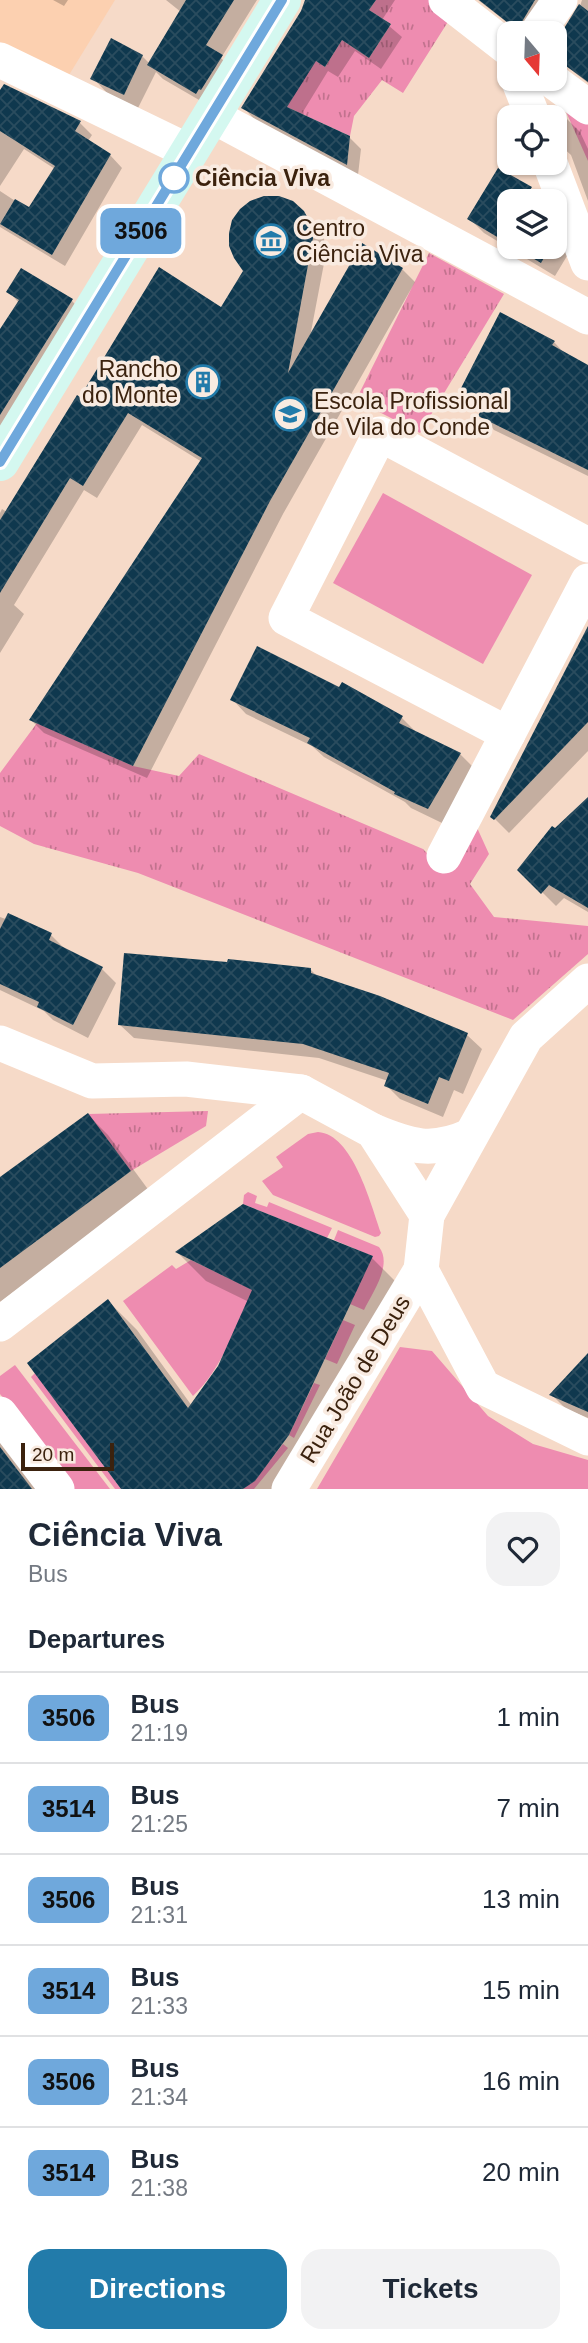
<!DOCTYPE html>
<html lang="en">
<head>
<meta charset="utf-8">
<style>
	:root { --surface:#fff; --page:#f2f2f3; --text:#1f2937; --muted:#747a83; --line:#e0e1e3; --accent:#227baa }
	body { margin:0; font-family:Arial,sans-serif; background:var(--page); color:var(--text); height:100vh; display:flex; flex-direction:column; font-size:26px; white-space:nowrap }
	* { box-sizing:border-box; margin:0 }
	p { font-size:23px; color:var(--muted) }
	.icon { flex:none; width:38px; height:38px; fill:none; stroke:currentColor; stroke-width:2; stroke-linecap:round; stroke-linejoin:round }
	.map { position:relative; height:1489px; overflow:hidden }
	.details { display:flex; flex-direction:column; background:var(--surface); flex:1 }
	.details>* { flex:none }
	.badge { padding:0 14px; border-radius:10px; font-size:24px; line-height:46px }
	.needle { width:46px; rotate:161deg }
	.controls { position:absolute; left:497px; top:21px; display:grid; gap:14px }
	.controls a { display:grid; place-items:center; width:70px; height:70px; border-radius:14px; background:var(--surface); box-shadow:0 2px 5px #0004; font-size:35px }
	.scale { position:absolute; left:21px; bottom:18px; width:93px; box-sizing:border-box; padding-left:7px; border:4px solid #3b220e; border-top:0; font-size:19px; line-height:24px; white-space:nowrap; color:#3b220e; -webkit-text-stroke:5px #f9ebe1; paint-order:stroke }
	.map>.badge { position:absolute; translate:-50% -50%; box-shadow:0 0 0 4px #fff }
	h2 { padding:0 28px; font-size:26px; line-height:63px }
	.round { display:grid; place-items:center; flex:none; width:74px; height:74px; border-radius:21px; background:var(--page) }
	.headline { display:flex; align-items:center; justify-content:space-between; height:119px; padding:0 28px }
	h1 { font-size:33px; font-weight:600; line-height:52px }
	.button { display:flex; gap:14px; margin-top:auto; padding:14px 28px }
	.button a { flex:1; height:80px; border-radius:21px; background:var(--accent); color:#fff; font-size:28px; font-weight:600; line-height:80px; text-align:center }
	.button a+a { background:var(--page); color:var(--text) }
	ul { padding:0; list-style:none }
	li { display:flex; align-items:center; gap:21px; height:91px; padding:0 28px; border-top:2px solid var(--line) }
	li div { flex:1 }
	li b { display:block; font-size:26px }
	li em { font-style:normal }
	li .badge { min-width:77px; font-weight:700; text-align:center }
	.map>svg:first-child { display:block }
	.built { fill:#fcd0b0 }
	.grass { fill:url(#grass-tufts) }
	.green { fill:#ee8cb0 }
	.shadow { fill:#0003 }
	.building { fill:url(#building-cross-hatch) }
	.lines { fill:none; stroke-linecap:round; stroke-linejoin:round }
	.street { stroke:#fff; stroke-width:35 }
	.secondary { stroke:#d4f8f0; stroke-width:38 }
	.line-casing { stroke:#fff; stroke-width:16 }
	.line { stroke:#6fa8dc; stroke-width:10 }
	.stop-dot { fill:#fff; stroke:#6fa8dc; stroke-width:3.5 }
	.labels { text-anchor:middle; stroke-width:7; stroke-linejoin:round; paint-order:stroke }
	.stop-label { font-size:23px; font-weight:bold; fill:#3b220e; stroke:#f9ebe1; text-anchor:start }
	.poi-label { font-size:23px; fill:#3b220e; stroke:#f9ebe1; text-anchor:start }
	.street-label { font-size:23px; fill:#3b220e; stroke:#f9ebe1 }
</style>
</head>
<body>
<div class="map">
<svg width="588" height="1489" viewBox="0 0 588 1489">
	<defs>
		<pattern id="grass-tufts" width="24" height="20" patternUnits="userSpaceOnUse" patternTransform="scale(1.75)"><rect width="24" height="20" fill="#ee8cb0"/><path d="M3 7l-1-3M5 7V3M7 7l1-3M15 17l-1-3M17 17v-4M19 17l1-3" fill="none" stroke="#c2728e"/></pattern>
		<pattern id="building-cross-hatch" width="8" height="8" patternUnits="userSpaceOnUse" patternTransform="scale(1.75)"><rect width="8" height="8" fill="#0f384e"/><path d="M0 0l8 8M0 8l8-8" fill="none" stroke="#2a4c5e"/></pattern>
	</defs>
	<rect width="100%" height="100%" fill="#f6dac8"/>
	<path class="built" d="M0,0H115L69,75L0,42Z"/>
	<g class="grass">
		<path d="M376,0H429L451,17L403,93L382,80L354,116L350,136L287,107L307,55L325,67L342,40L369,58L391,24L369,10Z"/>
		<path d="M563,105L588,123V161Z"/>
		<path d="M429,253L504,294L420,433L356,400Z"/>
		<path d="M37,723L133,766L179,776L199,754L423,849L443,870L474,821L489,854L470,884L494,917L588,926V954L513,1020L138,873L34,844L0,826V773Z"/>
		<path d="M208,1111L206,1126L131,1171L88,1114Z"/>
	</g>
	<g class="green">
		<path d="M383,493L532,575L483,664L333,583Z"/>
		<path d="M318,1132C353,1134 371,1205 381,1233L379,1236L375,1237L273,1195L262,1181L283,1167L276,1157L308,1134Z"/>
		<path d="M248,1192L257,1196L255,1203L267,1207L269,1202L332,1228L327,1238L243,1204L244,1195Z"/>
		<path d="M338,1230L379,1247C393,1265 372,1293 364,1310L350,1304L372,1256L334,1240Z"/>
		<path d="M191,1260L253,1290C235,1326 223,1368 193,1396L123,1301L172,1265L176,1269Z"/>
		<path d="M343,1320L355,1325L337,1364L325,1359Z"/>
		<path d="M400,1347L432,1351L488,1416L533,1444L588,1460V1489H317Z"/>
		<path d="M15,1365L110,1489H73L0,1394V1376Z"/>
		<path d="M35,1373L121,1489H115L31,1377Z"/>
		<path d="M314,1383L320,1385L294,1438L289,1435Z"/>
		<path d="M283,1444L288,1448L254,1489H243L255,1480Z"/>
	</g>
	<g class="shadow">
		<path d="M53,0H68L64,6Z"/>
		<path d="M166,0H257L221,58L230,67L206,104L163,79L156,72L138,108L107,93L93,78L111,41L142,56L150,64L181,12Z"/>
		<path d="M307,0H395L382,20L402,37L381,69L355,51L338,77L328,71L301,115L349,137L361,149L358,175L255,120L244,108L302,12Z"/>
		<path d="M478,0H555L521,33Z"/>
		<path d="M582,0H588V83L555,57V46L578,12Z"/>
		<path d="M0,94L80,123L92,135L88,141L110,155L122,168L65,266L0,227V191L29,210L55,169L24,149L0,186Z"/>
		<path d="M566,118L580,132L588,149V201L571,155L559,144L555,132V123Z"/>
		<path d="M530,189L543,201H509V247H555V231L567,243L570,251L555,276L484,233L470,219Z"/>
		<path d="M303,212L317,227L324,239L326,253L310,337L402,269L415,282L283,514L147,778L44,733L31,720L202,462L142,425L97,498L84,490L14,605L24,614L0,653V513L2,509L7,512L81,400L222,310Z"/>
		<path d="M9,292L72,301L82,311L0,443V332L19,303Z"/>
		<path d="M554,342L567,356L588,367V476L494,430L480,415L482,411L474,407L460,393Z"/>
		<path d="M588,630V751L509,833L492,816Z"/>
		<path d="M342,684L402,718L416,732L460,754L474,768L442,823L411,808L405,802L324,757L312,746L246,714L232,699L340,689Z"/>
		<path d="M588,799V912L564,898L556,906L520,870L555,830Z"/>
		<path d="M0,917L51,935L65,949L102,969L116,983L88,1038L53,1020L44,1011L0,990Z"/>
		<path d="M311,970L318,977L467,1035L482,1049L463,1094L454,1090L443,1117L400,1099L386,1085L388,1081L319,1058L134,1038L119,1024Z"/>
		<path d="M88,1115L108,1135L150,1192L0,1302V1180Z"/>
		<path d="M178,1253L372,1258L400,1286L300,1489H123L108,1301L137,1330L192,1406L219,1367L249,1302L206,1281Z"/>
		<path d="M588,1365V1418L566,1409L552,1395Z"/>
		<path d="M0,1438L36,1489H0Z"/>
	</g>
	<g class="building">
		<path d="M186,0H234L206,45L223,55L201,90L199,89L196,94L147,65Z"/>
		<path d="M305,0H376L369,10L391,24L369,58L342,40L325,67L316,61L287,107L350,136L347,165L241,108L301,11Z"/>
		<path d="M479,0H535L517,30Z"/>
		<path d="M579,4L588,11V82L555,58V43Z"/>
		<path d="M111,38L143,55L124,95L90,79Z"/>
		<path d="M4,84L81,121L75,131L111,154L52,255L0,224L15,199L29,207L55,166L0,131V90Z"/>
		<path d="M498,168L532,187L523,201H509V244L467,219Z"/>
		<path d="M264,196H279L293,201L304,211L311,224L313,238L288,373L362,243L403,268L270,501L133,766L29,720L202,458L128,413L83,486L70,478L0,593V520L77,395L80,397L159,267L221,307L243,271L234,258L229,246V233L232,220L240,209L250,201Z"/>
		<path d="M514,247H550L541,263Z"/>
		<path d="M21,268L73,299L0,415V329L19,300L6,292Z"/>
		<path d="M500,312L555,341L552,345L588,365V470L478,416L483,406L458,394Z"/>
		<path d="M588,626V722L494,820L490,817Z"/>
		<path d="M257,646L339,687L342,682L403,716L399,723L461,753L428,809L394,794L395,792L307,743L310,738L230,700Z"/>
		<path d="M588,797V908L549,885L541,894L517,870L552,826L555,828Z"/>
		<path d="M8,913L52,933L49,940L103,967L73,1025L37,1007L39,1002L0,984V929Z"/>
		<path d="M124,953L227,962L228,959L311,968V973L380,996L468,1033L449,1081L439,1077L428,1104L384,1086L389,1073L303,1044L118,1025Z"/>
		<path d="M88,1113L131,1171L0,1268V1177Z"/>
		<path d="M243,1204L373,1256L289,1435L255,1481L243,1489H121L27,1363L108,1299L188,1408L218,1366L252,1290L175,1252Z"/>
		<path d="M588,1353V1412L549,1395Z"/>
		<path d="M0,1447L32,1489H0Z"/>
	</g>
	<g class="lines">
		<g class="street">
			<path d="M446,0L509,49"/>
			<path d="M537,33L560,0"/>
			<path d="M0,60L190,152"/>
			<path d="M518,79L533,117"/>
			<path d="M550,79L588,107"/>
			<path d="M211,115L588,317"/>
			<path d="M550,163L588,263"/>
			<path d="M508,734L286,618L380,434L588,545"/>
			<path d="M444,856L588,581"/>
			<path d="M0,1043L92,1081L186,1079L301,1092L373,1131L427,1215L421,1270L483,1387L588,1438"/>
			<path d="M373,1131C411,1147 432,1153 470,1136"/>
			<path d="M427,1215L526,1037L588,981"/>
			<path d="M0,1324L301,1092"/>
			<path d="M0,1414L57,1489"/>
			<path d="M289,1489L421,1270"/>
		</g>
		<path class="secondary" d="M0,462L282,0"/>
	</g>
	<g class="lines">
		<defs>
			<path id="line" d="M0,462L282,0"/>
		</defs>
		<use href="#line" class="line-casing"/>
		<use href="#line" class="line"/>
	</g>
	<defs>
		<symbol id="museum-ring" viewBox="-11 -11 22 22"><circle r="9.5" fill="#f9ebe1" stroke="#227baa" stroke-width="1.5"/><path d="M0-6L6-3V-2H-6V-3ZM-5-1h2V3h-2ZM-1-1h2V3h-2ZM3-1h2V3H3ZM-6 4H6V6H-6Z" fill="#227baa"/></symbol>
		<symbol id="building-ring" viewBox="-11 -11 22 22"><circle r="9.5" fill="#f9ebe1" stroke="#227baa" stroke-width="1.5"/><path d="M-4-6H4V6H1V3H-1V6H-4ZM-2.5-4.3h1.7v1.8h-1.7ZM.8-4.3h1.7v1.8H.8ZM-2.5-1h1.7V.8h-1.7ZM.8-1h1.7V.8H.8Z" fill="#227baa"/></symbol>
		<symbol id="school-ring" viewBox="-11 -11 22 22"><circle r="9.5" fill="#f9ebe1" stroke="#227baa" stroke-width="1.5"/><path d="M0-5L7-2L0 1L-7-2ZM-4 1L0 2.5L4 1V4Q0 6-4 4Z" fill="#227baa"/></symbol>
	</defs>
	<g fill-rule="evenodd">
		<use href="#museum-ring" x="252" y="222" width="38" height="38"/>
		<use href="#building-ring" x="184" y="363" width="38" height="38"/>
		<use href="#school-ring" x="271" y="395" width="38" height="38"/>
	</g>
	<circle class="stop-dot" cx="174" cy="178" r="14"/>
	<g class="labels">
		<g class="stop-label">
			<text x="195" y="186">Ciência Viva</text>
		</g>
		<g class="poi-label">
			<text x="296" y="236">Centro<tspan x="296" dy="26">Ciência Viva</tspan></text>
			<text x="178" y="377" text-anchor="end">Rancho<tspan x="178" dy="26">do Monte</tspan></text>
			<text x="314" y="409">Escola Profissional<tspan x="314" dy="26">de Vila do Conde</tspan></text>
		</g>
		<g class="street-label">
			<text transform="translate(355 1379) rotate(-59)" y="8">Rua João de Deus</text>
		</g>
	</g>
</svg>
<div class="controls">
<a><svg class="needle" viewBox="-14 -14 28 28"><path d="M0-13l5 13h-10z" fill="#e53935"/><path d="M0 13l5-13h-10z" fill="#747a83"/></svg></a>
<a><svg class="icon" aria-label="locate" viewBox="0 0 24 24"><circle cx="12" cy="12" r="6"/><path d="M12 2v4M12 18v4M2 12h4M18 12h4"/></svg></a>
<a><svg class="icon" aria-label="layers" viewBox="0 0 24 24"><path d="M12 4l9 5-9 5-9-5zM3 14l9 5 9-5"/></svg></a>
</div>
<div class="scale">20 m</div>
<b class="badge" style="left:141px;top:231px;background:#6fa8dc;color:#111">3506</b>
</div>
<section class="details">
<div class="headline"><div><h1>Ciência Viva</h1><p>Bus</p></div><a class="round"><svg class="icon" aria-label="heart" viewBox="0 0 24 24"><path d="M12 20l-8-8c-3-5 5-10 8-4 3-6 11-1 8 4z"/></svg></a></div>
<h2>Departures</h2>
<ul>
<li><span class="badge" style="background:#6fa8dc;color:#111">3506</span><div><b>Bus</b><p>21:19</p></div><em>1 min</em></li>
<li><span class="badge" style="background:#6fa8dc;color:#111">3514</span><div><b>Bus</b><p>21:25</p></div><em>7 min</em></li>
<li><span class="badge" style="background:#6fa8dc;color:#111">3506</span><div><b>Bus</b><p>21:31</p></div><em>13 min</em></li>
<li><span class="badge" style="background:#6fa8dc;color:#111">3514</span><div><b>Bus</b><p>21:33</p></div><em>15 min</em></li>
<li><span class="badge" style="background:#6fa8dc;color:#111">3506</span><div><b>Bus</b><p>21:34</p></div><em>16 min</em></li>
<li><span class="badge" style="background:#6fa8dc;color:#111">3514</span><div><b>Bus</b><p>21:38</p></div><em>20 min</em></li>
</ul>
<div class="button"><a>Directions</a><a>Tickets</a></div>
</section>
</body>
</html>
